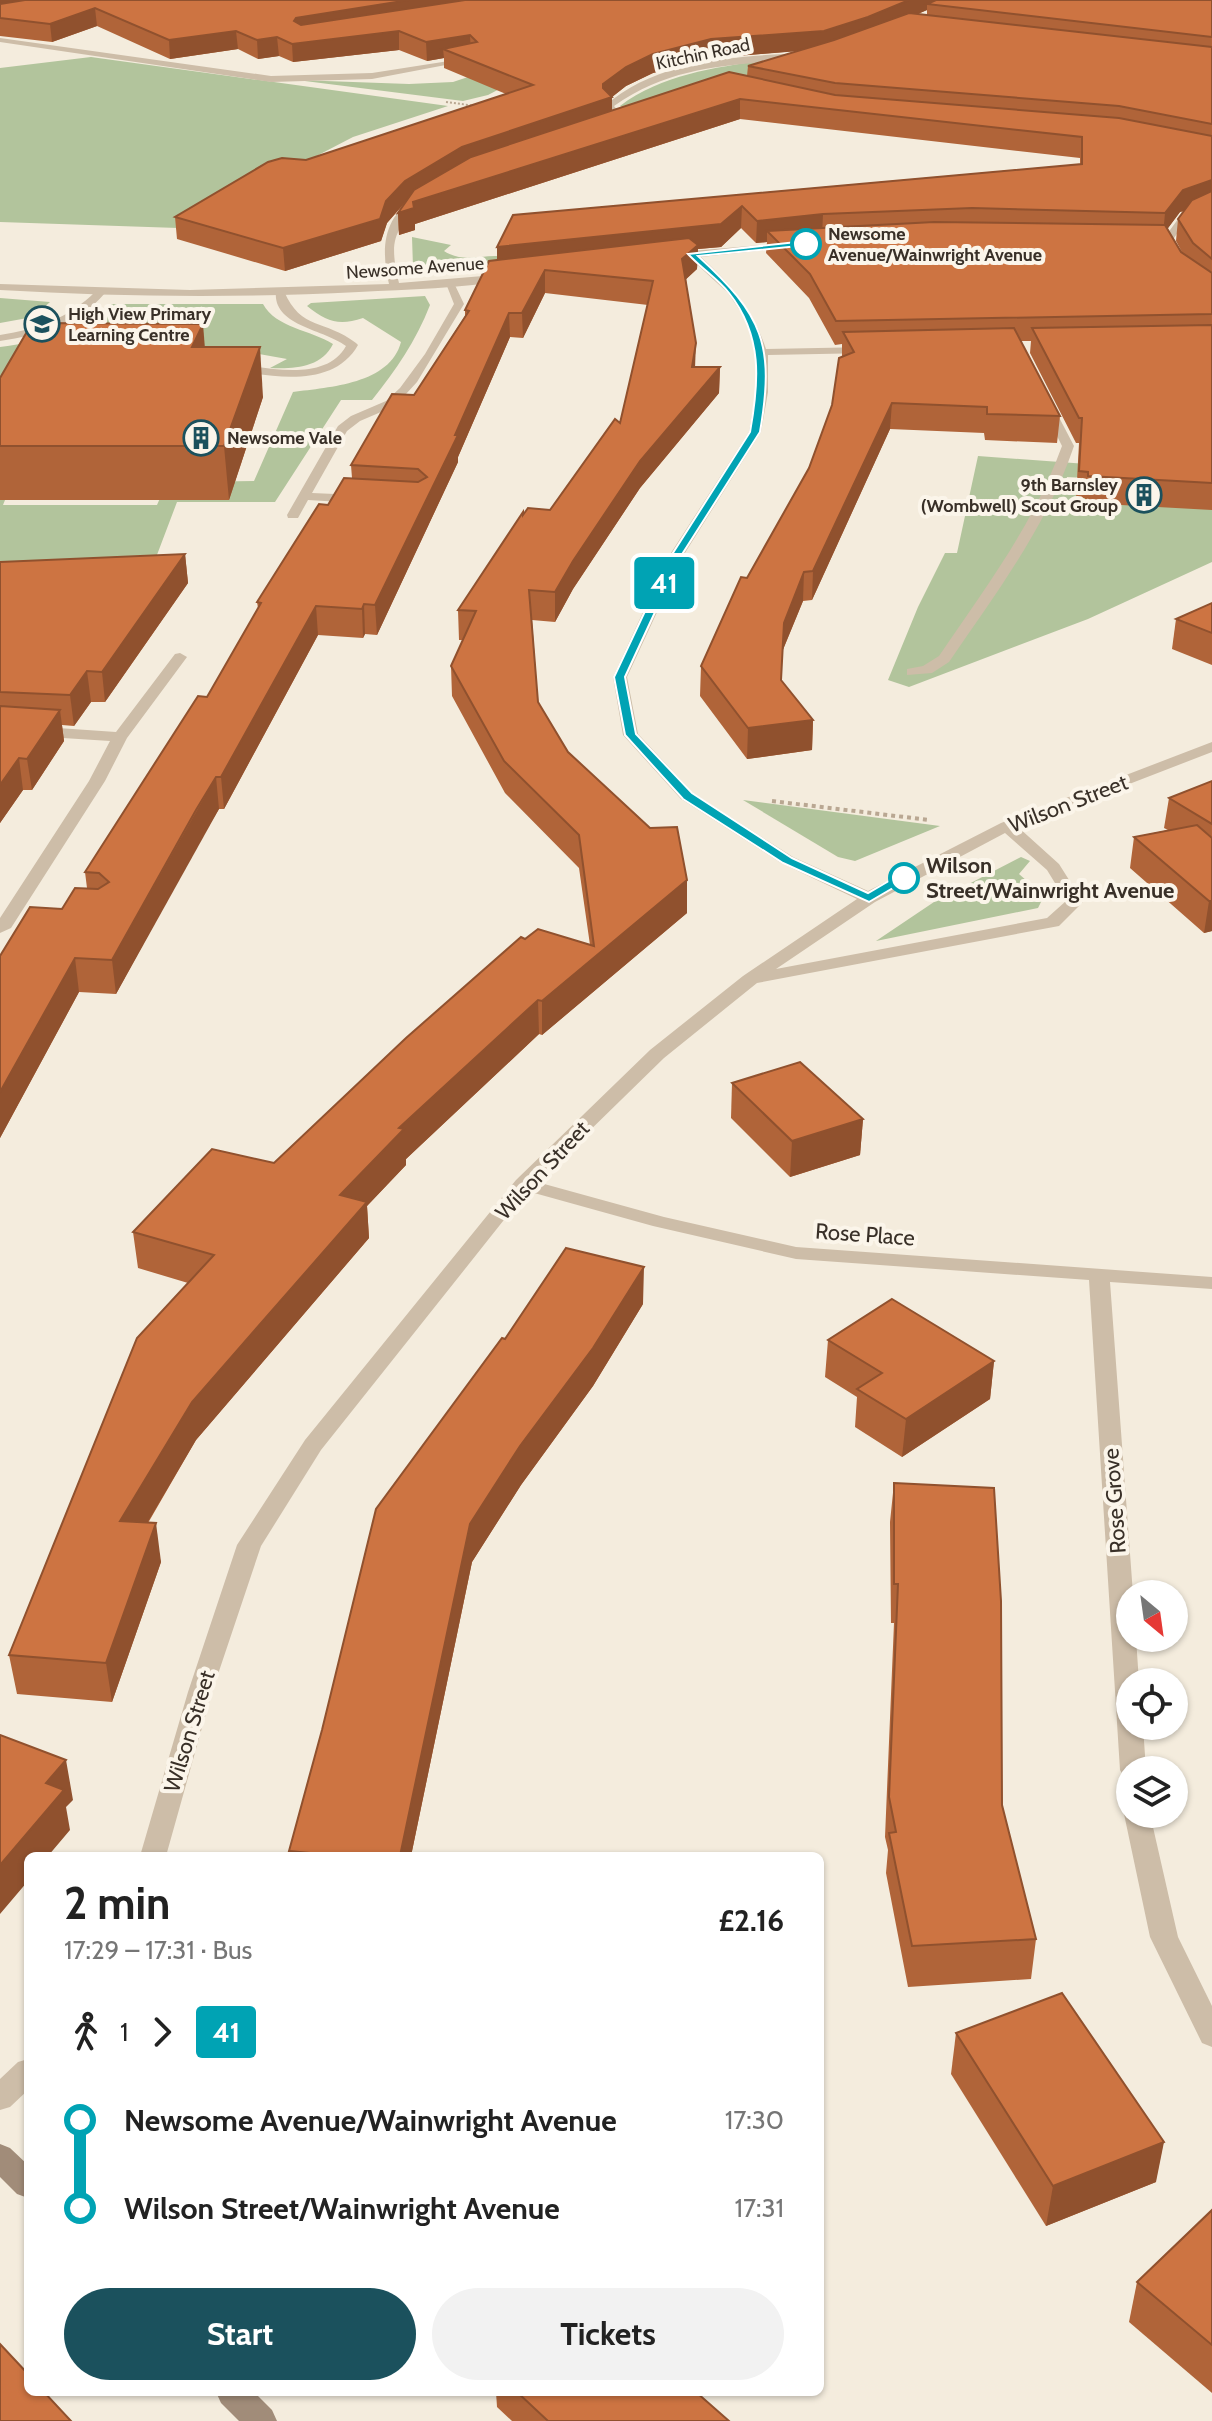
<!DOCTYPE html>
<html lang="en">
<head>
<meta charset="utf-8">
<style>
	:root { --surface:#fff; --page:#f2f2f2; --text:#222; --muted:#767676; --accent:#1b515d }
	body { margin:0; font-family:Cabin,sans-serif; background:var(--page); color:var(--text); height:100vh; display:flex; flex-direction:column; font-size:30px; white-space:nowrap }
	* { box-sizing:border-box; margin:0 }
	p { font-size:26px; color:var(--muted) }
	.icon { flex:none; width:44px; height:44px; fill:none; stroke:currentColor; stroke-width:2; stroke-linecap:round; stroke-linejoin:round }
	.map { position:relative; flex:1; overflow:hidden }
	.panel { position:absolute; left:24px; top:1852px; width:800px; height:544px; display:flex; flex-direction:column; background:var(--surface); border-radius:12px; box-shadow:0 2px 6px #0004 }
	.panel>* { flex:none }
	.badge { padding:0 16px; border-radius:6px; font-size:28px; line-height:52px }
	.needle { width:52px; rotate:151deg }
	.controls { position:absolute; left:1116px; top:1580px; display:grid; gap:16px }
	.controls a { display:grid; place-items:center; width:72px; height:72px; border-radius:50%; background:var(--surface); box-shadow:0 2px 6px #0004; font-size:40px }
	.map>.badge { position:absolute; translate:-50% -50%; box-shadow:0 0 0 4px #fff }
	.legs { display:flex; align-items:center; gap:12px; height:88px; padding:0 40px; font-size:26px }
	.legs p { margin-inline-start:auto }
	.head { display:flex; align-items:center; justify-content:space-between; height:136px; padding:0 40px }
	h1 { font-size:44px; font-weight:700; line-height:60px }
	.primary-button { display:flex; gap:16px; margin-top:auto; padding:16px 40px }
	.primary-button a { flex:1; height:92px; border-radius:48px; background:var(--accent); color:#fff; font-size:32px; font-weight:700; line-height:92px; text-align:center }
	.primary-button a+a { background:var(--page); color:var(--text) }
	ul { padding:0 40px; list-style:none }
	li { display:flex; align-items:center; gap:28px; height:88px; font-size:30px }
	li i { display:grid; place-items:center; width:12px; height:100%; margin:0 10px; background:currentColor }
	li i::after { content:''; width:20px; height:20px; margin:-10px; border:6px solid; border-radius:50%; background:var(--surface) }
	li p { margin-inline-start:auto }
	li:first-child i { background:linear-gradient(#0000 50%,currentColor 0) }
	li:last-child i { background:linear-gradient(currentColor 50%,#0000 0) }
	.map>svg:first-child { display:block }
	.green { fill:#b2c49c }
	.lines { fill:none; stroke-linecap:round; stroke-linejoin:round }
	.path-far1 { stroke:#b9a792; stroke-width:2; stroke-dasharray:2 2; stroke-linecap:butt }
	.path { stroke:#b9a792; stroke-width:4; stroke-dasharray:4 4; stroke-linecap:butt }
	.lane { fill:#cdbda8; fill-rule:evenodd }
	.street { fill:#cdbda8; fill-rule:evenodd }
	.secondary { fill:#a18c79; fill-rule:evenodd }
	.wall { fill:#b06439; fill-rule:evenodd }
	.shaded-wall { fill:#90512e }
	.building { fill:#cd7442; stroke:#90512e; stroke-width:2 }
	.line-1 { fill:#00a3b4; stroke:#fff; stroke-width:2 }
	.stop-1-dot { fill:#fff; stroke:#00a3b4; stroke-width:4 }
	.labels { text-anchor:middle; stroke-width:8; stroke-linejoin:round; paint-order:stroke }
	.far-street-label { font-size:18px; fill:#393028; stroke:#fbf5ea }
	.far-stop-label { font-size:18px; font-weight:bold; fill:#393028; stroke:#fbf5ea; text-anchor:start }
	.far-poi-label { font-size:18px; font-weight:bold; fill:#393028; stroke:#fbf5ea; text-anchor:start }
	.street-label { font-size:22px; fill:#393028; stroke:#fbf5ea }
	.stop-label { font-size:22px; font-weight:bold; fill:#393028; stroke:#fbf5ea; text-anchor:start }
</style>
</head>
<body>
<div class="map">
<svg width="1212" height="2421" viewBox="0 0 1212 2421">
	<rect width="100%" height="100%" fill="#f4ecdd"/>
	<g class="green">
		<path d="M91,57L448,106L353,137L178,228L0,222V68Z"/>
		<path d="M773,59L786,63L643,109L627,110L620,106C664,73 720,67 773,59Z"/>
		<path d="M536,70L488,95L463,101L297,80L409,84L453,82L477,74Z"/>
		<path d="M412,237L451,245L444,251C463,263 479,255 499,256C512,257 525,262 537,264L475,272H420L413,267Z"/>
		<path d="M425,296L430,305C416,341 396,370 372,400H341L275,502H177L149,576L0,574V500H5L3,505H157L164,489L186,482L254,481L293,392C330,387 390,384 401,342L363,318C339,326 327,322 307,306L311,303Z"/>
		<path d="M0,298L50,302L33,317L0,323Z"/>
		<path d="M111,304H263C276,328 311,330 333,344C321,368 294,369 270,368L287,359L259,354L0,388V347C42,342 78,330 111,304Z"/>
		<path d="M978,456L1168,470L1087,478L1067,477L1065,485L1076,486L1077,498H1085L1086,503L1212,507V562L1088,619L909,687L888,680L918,607L945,553H957Z"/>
		<path d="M743,800L940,826L855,861L838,857Z"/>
		<path d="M1021,857L1030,861L1019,874L1044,896L1038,908L876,941L934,902Z"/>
	</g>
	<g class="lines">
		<path class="path-far1" d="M446,102L476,106"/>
		<path class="path" d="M772,801L929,820"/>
		<g class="lane">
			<path d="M0,38L271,76L372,73L468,58L472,60L372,79L271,82L0,42Z"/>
			<path d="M806,53L809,57C737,67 678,61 614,106L626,121H620L605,106C657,59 739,56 806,53Z"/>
			<path d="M445,281H453L464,304L417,382L395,406L360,421L347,431L312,493L358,495L364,499L358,503L308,500L298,518H288L287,515L338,426L351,416L386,401L400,388L425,354L454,304Z"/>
			<path d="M96,291L105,293C78,325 40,335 0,341V335C38,329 69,318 96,291Z"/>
			<path d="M276,291H284C301,331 325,319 356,343L358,345C334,388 273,378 232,369L230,367L236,364C270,368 326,382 346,346C324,329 272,326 276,291Z"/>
			<path d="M1043,402H1051L1074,446C1047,526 996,593 949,662L932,673L907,675V669L923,666L939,656C985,588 1034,524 1062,446L1041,404Z"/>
		</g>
		<g class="street">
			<path d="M418,198L423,201C393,231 389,241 399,283L507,274L511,275V279C462,289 409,289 359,292C239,298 120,297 0,290V284L190,290L389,284C381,250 382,215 418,198Z"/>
			<path d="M1212,203V209L1187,219L1172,241L1188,268L1212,288V296L1180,272L1162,241L1181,215Z"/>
			<path d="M797,242V246L793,247L701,257C731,285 753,309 766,349L870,347L876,350L870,353L768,355V392L761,432L683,556L627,677L638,734L693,793L793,857L868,891L1001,823L1212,742V752L1018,827L1059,864L1083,902L1059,926L757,983L664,1058L537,1182L664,1217L796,1247L1212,1277V1289L1110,1282L1133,1594H1130V1638H1136L1139,1682H1130V1726H1143L1146,1770H1130V1779L1124,1777L1120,1770L1089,1280L796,1259L653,1226L527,1191L321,1450L261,1546L212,1692L166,1856H140L188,1692L237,1545L305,1440L516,1180L650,1050L743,976L857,899L781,863L681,799L623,735L613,677L669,556L749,432L756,392V352L747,321L728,293L690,258L670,260L665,257L692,251ZM1005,833L1047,870L1066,901L1047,918L776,969L875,902Z"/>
			<path d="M180,653L187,657L127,738L105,781L11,928L0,933V918L89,781L110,741L0,734V724L116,732L175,654Z"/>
			<path d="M1130,1806V1814H1150L1178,1937L1212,2006V2047L1202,2043L1150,1937L1124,1814Z"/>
			<path d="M28,2059V2090L10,2107L0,2110V2079L18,2062Z"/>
		</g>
		<g class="secondary">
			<path d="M0,2144L10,2148L28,2165V2198L17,2194L0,2177Z"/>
			<path d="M216,2392H254L272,2410L277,2421H239L221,2403Z"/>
		</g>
	</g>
	<g class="wall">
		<path d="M0,0H1212V510L1085,503V498H1076L1079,443H1076L1030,353L1031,341H1021L1060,416L1057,443L985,440L984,433L890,429L812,600L803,601L782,652L781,680L813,720L812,750L747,759L700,696L701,666L747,578L809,468L832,405L842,357V344L835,345L809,298L766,253L767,242L756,243L741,228L721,247L698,249L697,269L686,279L695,367H720L719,393L640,488L573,589L555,622L532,620L538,702L568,752L687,913L542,1035L539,1034L406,1159V1165L367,1206L369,1238L196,1440L148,1523L161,1562L112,1702L17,1694L9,1655L188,1283L138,1268L133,1232L274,1163L525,939L590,945L579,868L505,793L452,696L451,666L463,640H459L458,610L523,515L550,510L620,423L648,305L545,293L523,338L510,337L458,457V462L377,635L365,634L363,638L318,635L224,809H219L199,842L116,994L79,992L0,1138V956L87,888L85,872L207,697L258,608L257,602L328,505L352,478L351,465L414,395L465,316V310L497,260V247L513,215L1080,164V158L740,119L415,224V230L399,235L398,213L405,203L387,223L381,241L285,271L177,239L175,217L306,160L506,94L444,68V58L427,61L399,50L293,62L279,56L258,59L238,49L170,59L97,26L52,42L0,36ZM927,10V15L918,14ZM797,51L748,66L747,76L612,110V97L626,86L653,73L711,58ZM1184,211L1178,219L1176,241L1182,252L1167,229L1180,212Z"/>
		<path d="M205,347L263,397L229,500H0V378Z"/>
		<path d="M185,554L188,583L105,702H91L74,726L62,725L64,741L32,790H23L0,823V562Z"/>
		<path d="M1212,603V665L1172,649L1176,619Z"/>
		<path d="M1212,781V931L1204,933L1130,868L1134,837L1168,830L1164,828L1169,798Z"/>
		<path d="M732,1083L863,1119L860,1155L790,1177L731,1118Z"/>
		<path d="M643,1304L593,1386L521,1485L472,1562L411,1856H289V1851L505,1339Z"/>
		<path d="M828,1340L994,1361L990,1399L902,1457L855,1427L857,1397L825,1377Z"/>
		<path d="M894,1483L1002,1805L1036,1939L1031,1979L908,1987L886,1873L888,1850L885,1837L894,1623H891L890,1522Z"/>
		<path d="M956,2033L1156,2182L1046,2226L951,2074Z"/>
		<path d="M1212,2210V2393L1129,2322L1137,2282Z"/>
		<path d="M496,2392H696L729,2421H512L497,2407Z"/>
	</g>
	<g class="shaded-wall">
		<path d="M0,0H86L0,13Z"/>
		<path d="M409,0H522L298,36L294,21L296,18Z"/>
		<path d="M909,0H950L927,4V10L867,35L823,49L711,58L653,73L626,86L612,97V117L405,202L387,223L381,241L285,271L283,248L386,201L405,181L462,147L603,84L626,67L653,54L711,39Z"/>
		<path d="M95,8L97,26L52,42L50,24Z"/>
		<path d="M236,31L238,49L170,59L169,40Z"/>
		<path d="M399,31V50L293,62L292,44Z"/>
		<path d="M470,35L471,54L443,49L444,58L427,61L426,42Z"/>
		<path d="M277,37L279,56L258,59L257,40Z"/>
		<path d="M740,99V119L415,224V230L399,235L398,213L413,202Z"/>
		<path d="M1212,180V201L1180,212L1163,235L1165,213L1183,190Z"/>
		<path d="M742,206L741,228L721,247L698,249L697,269L682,283V259L497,270V247Z"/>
		<path d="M823,214L822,236L767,231V242L756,243L757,221Z"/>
		<path d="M545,270V293L523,338L522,313Z"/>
		<path d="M509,313L510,337L458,457V462L377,635L375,605L455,435Z"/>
		<path d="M203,324L207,374L192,347Z"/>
		<path d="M696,343L695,368L692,367Z"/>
		<path d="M260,347L263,397L229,500L224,446Z"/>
		<path d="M720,367L719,393L640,488L573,589L555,622V592L573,561L640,461Z"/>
		<path d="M892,403L890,429L812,600L813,571Z"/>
		<path d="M185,554L188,583L105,702L102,672Z"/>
		<path d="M804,572L803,601L782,652L784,623Z"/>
		<path d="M364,604L365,634L363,638L362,609Z"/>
		<path d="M316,606L318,635L224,809L221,777Z"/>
		<path d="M87,671L91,702L74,726L70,695Z"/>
		<path d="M60,710L64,741L32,790L27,759Z"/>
		<path d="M813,720L812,750L747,759L748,728Z"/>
		<path d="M19,758L23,790L0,823V785Z"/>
		<path d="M216,777L219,809L116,994L112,960Z"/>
		<path d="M687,880V913L542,1035V1001Z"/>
		<path d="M1209,901H1212V931L1204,933Z"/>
		<path d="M75,958L79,992L0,1138V1092Z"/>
		<path d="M538,1000L539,1034L406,1159V1165L367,1206L369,1238L196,1440L126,1559L120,1521L192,1402L340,1195L399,1128Z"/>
		<path d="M863,1119L860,1155L790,1177L792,1141Z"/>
		<path d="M644,1267L643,1304L593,1386L521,1485L472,1562L411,1856H400L470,1524L520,1446Z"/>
		<path d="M994,1361L990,1399L902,1457L906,1419Z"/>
		<path d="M156,1523L161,1562L112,1702L106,1663Z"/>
		<path d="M66,1760L73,1800L66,1807L70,1830L48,1856H28V1881L0,1914V1865L46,1783Z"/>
		<path d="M1164,2142L1156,2182L1046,2226L1053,2186Z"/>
	</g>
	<g class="building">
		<path d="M25,0H409L296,18L294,21L301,25L465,0H909L868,17L824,31L711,39L653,54L626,67L603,84V88L612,97L462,147L405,181L386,201L380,219L283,248L175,217L268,162L282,158L306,160L533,85L443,49L477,42L470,35L426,42L399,31L292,44L277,37L257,40L236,31L169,40L95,8L50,24L0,18V4Z"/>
		<path d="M936,0H1212V37L927,4Z"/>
		<path d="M909,13L1212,47V124L1119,106L835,83L748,66L834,40Z"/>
		<path d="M729,72L835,95L1119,118L1212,136V180L1183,190L1165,213L972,208L823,214L757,221L742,206L721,224L497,247L513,215L1082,164V137L740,99L413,202L414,208L398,213L414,190L471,157Z"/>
		<path d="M1212,191V259L1193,243L1178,219L1192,200Z"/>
		<path d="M934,222L1165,225L1181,252L1212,273V314L836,321L810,274L767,231Z"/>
		<path d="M689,238L698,245L682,259L696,343L692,367H720L640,461L573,561L555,592L529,590L538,702L568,752L650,828L677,827L687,880L542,1001L538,1000L399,1128L404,1129L340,1195L367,1202L192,1402L120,1521L156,1523L106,1663L9,1655L137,1338L214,1255L133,1232L212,1149L274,1163L406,1038L521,937L525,939L538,929L594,946L579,835L504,761L451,666L476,611L458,610L523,512V515L528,508L550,510L615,419L620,423L653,281L545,270L522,313H509L455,435H458L375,605L364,604L362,609L316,606L221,777H216L196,810L112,960L75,958L0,1092V956L30,907L62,909L75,888L98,889L109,882L99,873L85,872L198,696L207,697L261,603L257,602L319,504L328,505L344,478L418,482L427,477L418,469L351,465L392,394L414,395L469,311L465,310L489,261Z"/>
		<path d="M32,323L203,324L192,347H260L224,446H0V378Z"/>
		<path d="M1212,325V483L1088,476V472L1079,471L1082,418H1079L1032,328Z"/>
		<path d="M1014,328L1060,416L987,414V407L892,403L813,571L804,572L784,623L781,680L813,720L748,728L701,666L741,577L747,578L809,468L832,405L839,358L854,352L843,332Z"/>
		<path d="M185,554L102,672L87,671L70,695L0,692V562Z"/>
		<path d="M1212,603V633L1176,619Z"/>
		<path d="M0,706L60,710L27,759L19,758L0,785Z"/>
		<path d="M1212,781V824L1169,798Z"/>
		<path d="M1197,825L1212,838V901H1209L1134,837Z"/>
		<path d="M800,1062L863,1119L792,1141L732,1083Z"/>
		<path d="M566,1248L644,1267L593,1348L520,1446L470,1524L400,1856H342L289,1851L322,1730L376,1509L502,1338L505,1339Z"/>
		<path d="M892,1299L994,1361L906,1419L857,1389L882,1373L828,1340Z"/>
		<path d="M894,1483L994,1488L1001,1601L1002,1805L1036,1939L912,1946L889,1833L896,1832L889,1797L898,1584H894Z"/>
		<path d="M0,1735L66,1760L46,1783L64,1790L0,1865Z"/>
		<path d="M1062,1993L1164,2142L1053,2186L956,2033Z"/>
		<path d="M1212,2210V2345L1137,2282Z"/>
		<path d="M0,2344L28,2374V2392H44L71,2421H0Z"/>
		<path d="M517,2392H696L729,2421H548Z"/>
	</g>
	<path class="line-1" d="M806,241L809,245L698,256C763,315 775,345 760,432L681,556L625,677L636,734L692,793L792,858L868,893L899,875L910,878L869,902L783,863L683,799L625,735L614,677L671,556L750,432C759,382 763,336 729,293C718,279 701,268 688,254Z"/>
	<defs>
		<symbol id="school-ring" viewBox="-11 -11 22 22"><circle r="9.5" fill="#fbf5ea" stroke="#1b515d" stroke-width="1.5"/><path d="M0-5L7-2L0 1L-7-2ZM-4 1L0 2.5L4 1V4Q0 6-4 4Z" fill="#1b515d"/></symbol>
		<symbol id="building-ring" viewBox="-11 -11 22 22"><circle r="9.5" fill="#fbf5ea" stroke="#1b515d" stroke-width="1.5"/><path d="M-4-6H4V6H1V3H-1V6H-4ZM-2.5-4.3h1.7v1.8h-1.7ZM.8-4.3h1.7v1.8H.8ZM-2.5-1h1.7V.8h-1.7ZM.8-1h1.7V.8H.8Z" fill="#1b515d"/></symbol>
	</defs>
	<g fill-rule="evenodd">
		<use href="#school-ring" x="22" y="304" width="40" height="40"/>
		<use href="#building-ring" x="181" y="418" width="40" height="40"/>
		<use href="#building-ring" x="1124" y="475" width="40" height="40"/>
	</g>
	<g class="stop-1-dot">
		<circle cx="806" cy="244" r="14"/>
		<circle cx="904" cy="878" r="14"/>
	</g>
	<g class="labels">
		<g class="far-street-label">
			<text transform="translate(703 54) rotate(-12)" y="6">Kitchin Road</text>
			<text transform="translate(415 268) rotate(-4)" y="6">Newsome Avenue</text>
		</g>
		<g class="far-stop-label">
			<text x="828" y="240">Newsome<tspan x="828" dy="21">Avenue/Wainwright Avenue</tspan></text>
		</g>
		<g class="far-poi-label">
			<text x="68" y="320">High View Primary<tspan x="68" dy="21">Learning Centre</tspan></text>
			<text x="227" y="444">Newsome Vale</text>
			<text x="1118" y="491" text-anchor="end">9th Barnsley<tspan x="1118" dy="21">(Wombwell) Scout Group</tspan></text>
		</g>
		<g class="street-label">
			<text transform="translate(1068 803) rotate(-21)" y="8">Wilson Street</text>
			<text transform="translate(542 1170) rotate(-47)" y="8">Wilson Street</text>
			<text transform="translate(865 1234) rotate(4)" y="8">Rose Place</text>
			<text transform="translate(1114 1501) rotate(-94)" y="8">Rose Grove</text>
			<text transform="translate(189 1731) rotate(-73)" y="8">Wilson Street</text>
		</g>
		<g class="stop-label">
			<text x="926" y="873">Wilson<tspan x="926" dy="25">Street/Wainwright Avenue</tspan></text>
		</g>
	</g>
</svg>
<div class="controls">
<a><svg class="needle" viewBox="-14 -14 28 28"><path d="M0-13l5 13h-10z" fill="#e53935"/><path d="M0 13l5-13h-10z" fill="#767676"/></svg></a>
<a><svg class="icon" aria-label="locate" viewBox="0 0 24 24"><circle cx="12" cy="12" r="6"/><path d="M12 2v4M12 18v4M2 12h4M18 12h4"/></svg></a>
<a><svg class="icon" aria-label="layers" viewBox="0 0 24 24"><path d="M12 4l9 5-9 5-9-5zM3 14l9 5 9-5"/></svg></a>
</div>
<b class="badge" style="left:664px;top:583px;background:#00a3b4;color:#fff">41</b>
<section class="panel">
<div class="head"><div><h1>2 min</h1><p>17:29 – 17:31 · Bus</p></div><b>£2.16</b></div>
<div class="legs"><svg class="icon" aria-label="walk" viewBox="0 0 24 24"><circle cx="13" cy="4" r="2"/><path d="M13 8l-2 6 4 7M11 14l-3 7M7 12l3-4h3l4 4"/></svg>1<svg class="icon" aria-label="forward" viewBox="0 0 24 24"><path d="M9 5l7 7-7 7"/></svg><b class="badge" style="background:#00a3b4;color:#fff">41</b></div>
<ul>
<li><i style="color:#00a3b4"></i><b>Newsome Avenue/Wainwright Avenue</b><p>17:30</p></li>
<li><i style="color:#00a3b4"></i><b>Wilson Street/Wainwright Avenue</b><p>17:31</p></li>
</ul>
<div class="primary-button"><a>Start</a><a>Tickets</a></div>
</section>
</div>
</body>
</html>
